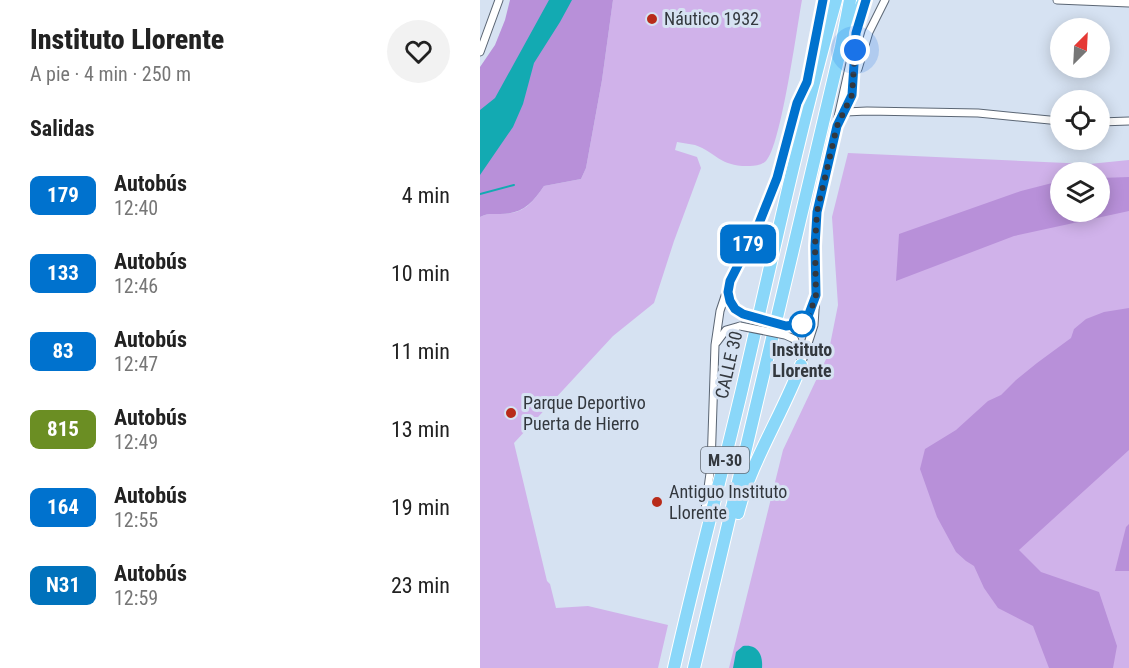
<!DOCTYPE html>
<html lang="es">
<head>
<meta charset="utf-8">
<style>
	:root { --surface:#fff; --page:#f2f2f2; --text:#222; --muted:#767676 }
	body { margin:0; font-family:"Roboto Condensed",sans-serif; background:var(--page); color:var(--text); height:100vh; display:flex; flex-direction:column; font-size:22px; white-space:nowrap }
	* { box-sizing:border-box; margin:0 }
	p { font-size:20px; color:var(--muted) }
	.icon { flex:none; width:33px; height:33px; fill:none; stroke:currentColor; stroke-width:2; stroke-linecap:round; stroke-linejoin:round }
	.map { position:relative; flex:1; overflow:hidden }
	.side { display:flex; flex-direction:column; background:var(--surface); width:480px }
	.side>* { flex:none }
	.badge { padding:0 12px; border-radius:9px; font-size:21px; line-height:39px }
	.needle { width:39px; rotate:24deg }
	.fabs { position:absolute; left:570px; top:18px; display:grid; gap:12px }
	.fabs a { display:grid; place-items:center; width:60px; height:60px; border-radius:50%; background:var(--surface); box-shadow:0 3px 15px #0003; font-size:30px }
	.you { position:absolute; width:30px; height:30px; margin:-15px; border:4px solid #fff; border-radius:50%; background:#1a73e8; box-shadow:0 0 0 9px #1a73e833 }
	.map>.badge { position:absolute; translate:-50% -50%; box-shadow:0 0 0 3px #fff }
	h2 { padding:0 30px; font-size:22px; line-height:54px }
	.round { display:grid; place-items:center; flex:none; width:63px; height:63px; border-radius:32px; background:var(--page) }
	.head { display:flex; align-items:center; justify-content:space-between; height:102px; padding:0 30px }
	h1 { font-size:28px; font-weight:800; line-height:45px }
	ul { padding:0; list-style:none }
	li { display:flex; align-items:center; gap:18px; height:78px; padding:0 30px }
	li div { flex:1 }
	li b { display:block; font-size:22px }
	li em { font-style:normal }
	li .badge { min-width:66px; font-weight:700; text-align:center }
	main { display:flex; flex:1; min-height:0 }
	.map>svg:first-child { display:block }
	.green { fill:#d0b2ea; fill-rule:evenodd }
	.forest { fill:#b890d9 }
	.water { fill:#13aab2 }
	.lines { fill:none; stroke-linecap:round; stroke-linejoin:round }
	.stream { stroke:#13aab2; stroke-width:2 }
	.minor-casing { stroke:#5b6674; stroke-width:9 }
	.tertiary-casing { stroke:#5b6674; stroke-width:10 }
	.motorway-casing { stroke:#fff; stroke-width:14 }
	.minor { stroke:#fff; stroke-width:7 }
	.tertiary { stroke:#fff; stroke-width:8 }
	.motorway { stroke:#8ad7f9; stroke-width:12 }
	.minor-bridge-casing { stroke:#5b6674; stroke-width:9; stroke-linecap:butt }
	.minor-bridge { stroke:#fff; stroke-width:7 }
	.line-casing { stroke:#fff; stroke-width:14 }
	.line { stroke:#0072ce; stroke-width:9 }
	.walk { stroke:#33383e; stroke-width:6; stroke-dasharray:0 10.8 }
	.poi-dot { fill:#b82b1a; stroke:#d6e2f2; stroke-width:2 }
	.stop-dot { fill:#fff; stroke:#0072ce; stroke-width:3 }
	.labels { text-anchor:middle; stroke-width:6; stroke-linejoin:round; paint-order:stroke }
	.shield { fill:#d6e2f2; stroke:#646b74; stroke-width:1.5 }
	.shield-label { font-size:16px; font-weight:bold; fill:#33383e }
	.poi-label { font-size:18px; fill:#33383e; stroke:#d6e2f2; text-anchor:start }
	.stop-label { font-size:18px; font-weight:bold; fill:#33383e; stroke:#d6e2f2 }
	.street-label { font-size:18px; fill:#33383e; stroke:#d6e2f2 }
</style>
</head>
<body>
<main>
<section class="side">
<div class="head"><div><h1>Instituto Llorente</h1><p>A pie · 4 min · 250 m</p></div><a class="round"><svg class="icon" aria-label="heart" viewBox="0 0 24 24"><path d="M12 20l-8-8c-3-5 5-10 8-4 3-6 11-1 8 4z"/></svg></a></div>
<h2>Salidas</h2>
<ul>
<li><span class="badge" style="background:#0072ce;color:#fff">179</span><div><b>Autobús</b><p>12:40</p></div><em>4 min</em></li>
<li><span class="badge" style="background:#0072ce;color:#fff">133</span><div><b>Autobús</b><p>12:46</p></div><em>10 min</em></li>
<li><span class="badge" style="background:#0072ce;color:#fff">83</span><div><b>Autobús</b><p>12:47</p></div><em>11 min</em></li>
<li><span class="badge" style="background:#6b8e23;color:#fff">815</span><div><b>Autobús</b><p>12:49</p></div><em>13 min</em></li>
<li><span class="badge" style="background:#0072ce;color:#fff">164</span><div><b>Autobús</b><p>12:55</p></div><em>19 min</em></li>
<li><span class="badge" style="background:#0072bc;color:#fff">N31</span><div><b>Autobús</b><p>12:59</p></div><em>23 min</em></li>
</ul>
</section>
<div class="map">
<svg width="649" height="668" viewBox="0 0 649 668">
	<rect width="100%" height="100%" fill="#d6e2f2"/>
	<g class="green">
		<path d="M133,0H322C317,27 301,146 286,161C282,165 275,166 270,166C240,167 237,153 215,145C209,144 203,143 197,142L195,150L217,157L221,168L194,241L174,303L133,336L34,443L67,581L70,584L76,608L108,606L188,625L178,668H0V217C7,213 12,214 20,214C43,214 51,205 64,186L101,179L106,168L122,80Z"/>
		<path d="M368,153L609,164L649,160V668H249L303,450L348,355L358,305L352,217ZM580,172H620V212H580Z"/>
	</g>
	<g class="forest">
		<path d="M30,0H133L122,80L106,168L101,179L64,186C52,204 42,214 20,214C12,214 7,213 0,217V67L15,45L25,20Z"/>
		<path d="M649,177V211L534,236L416,281L419,234L541,191L580,181V212H620V178Z"/>
		<path d="M649,308V450L539,550L561,572L619,592L637,646L633,668H569L553,626L518,608L504,588L494,566L486,561L476,552L457,517L440,469L445,449L476,430L508,401L521,395L536,380L557,363L591,338L594,329L606,319L624,312Z"/>
		<path d="M649,524V571H635L646,527Z"/>
	</g>
	<g class="water">
		<path d="M69,0H92L80,22L54,63L43,104L33,127L0,175V110L15,98Z"/>
		<path d="M263,646C278,644 283,655 282,668H253L256,652Z"/>
	</g>
	<g class="lines">
		<path class="stream" d="M0,194L34,185"/>
		<defs>
			<g id="minor">
				<path d="M577,0L649,3"/>
				<path d="M0,52L19,0"/>
				<path d="M378,69L389,32L405,0"/>
				<path d="M366,112L387,111L498,113L580,121"/>
				<path d="M365,114L372,95L375,55"/>
				<path d="M620,122L649,121"/>
				<path d="M249,289C248,301 254,308 263,314"/>
				<path d="M317,325L327,319L333,308"/>
				<path d="M314,339L320,350L321,360"/>
				<path d="M237,342L246,330L260,326"/>
				<path d="M321,365L334,325L336,295L335,246L337,212L380,18"/>
				<path d="M224,517L231,466L235,345L240,311L250,281L278,226L297,178L317,103L327,82"/>
			</g>
			<path id="tertiary" d="M327,82L343,0"/>
			<g id="motorway">
				<path d="M368,32L384,0"/>
				<path d="M258,513C270,464 303,413 321,365"/>
				<path d="M194,668C215,575 240,482 262,389C292,259 320,129 356,0"/>
				<path d="M214,668L361,47L370,0"/>
			</g>
		</defs>
		<use href="#minor" class="minor-casing"/>
		<use href="#tertiary" class="tertiary-casing"/>
		<use href="#motorway" class="motorway-casing"/>
		<use href="#minor" class="minor"/>
		<use href="#tertiary" class="tertiary"/>
		<use href="#motorway" class="motorway"/>
		<defs>
			<g id="minor-bridge">
				<path d="M263,314L306,326L317,325"/>
				<path d="M260,326L305,335L314,339"/>
			</g>
		</defs>
		<use href="#minor-bridge" class="minor-bridge-casing"/>
		<use href="#minor-bridge" class="minor-bridge"/>
	</g>
	<g class="lines">
		<defs>
			<path id="line" d="M343,0L327,82L317,103L297,178L278,226L250,281L248,292L250,301L255,309L263,314L306,326L322,324L327,319L336,295L335,246L337,212L357,126L372,95L376,33L386,0"/>
		</defs>
		<use href="#line" class="line-casing"/>
		<use href="#line" class="line"/>
		<path class="walk" d="M322,324L329,316L336,295L335,246L337,212L357,126L372,95L375,50"/>
	</g>
	<g class="poi-dot">
		<circle cx="172" cy="19" r="6"/>
		<circle cx="31" cy="413" r="6"/>
		<circle cx="177" cy="502" r="6"/>
	</g>
	<circle class="stop-dot" cx="322" cy="324" r="12"/>
	<g class="labels">
		<rect class="shield" x="221" y="447" width="48" height="26" rx="4.5"/>
		<g class="shield-label">
			<text x="245" y="466">M-30</text>
		</g>
		<g class="poi-label">
			<text x="184" y="25">Náutico 1932</text>
			<text x="43" y="409">Parque Deportivo<tspan x="43" dy="21">Puerta de Hierro</tspan></text>
			<text x="189" y="498">Antiguo Instituto<tspan x="189" dy="21">Llorente</tspan></text>
		</g>
		<g class="stop-label">
			<text x="322" y="356">Instituto<tspan x="322" dy="21">Llorente</tspan></text>
		</g>
		<g class="street-label">
			<text transform="translate(249 365) rotate(-77)" y="6">CALLE 30</text>
		</g>
	</g>
</svg>
<div class="fabs">
<a><svg class="needle" viewBox="-14 -14 28 28"><path d="M0-13l5 13h-10z" fill="#e53935"/><path d="M0 13l5-13h-10z" fill="#767676"/></svg></a>
<a><svg class="icon" aria-label="locate" viewBox="0 0 24 24"><circle cx="12" cy="12" r="6"/><path d="M12 2v4M12 18v4M2 12h4M18 12h4"/></svg></a>
<a><svg class="icon" aria-label="layers" viewBox="0 0 24 24"><path d="M12 4l9 5-9 5-9-5zM3 14l9 5 9-5"/></svg></a>
</div>
<div class="you" style="left:375px;top:50px"></div>
<b class="badge" style="left:268px;top:244px;background:#0072ce;color:#fff">179</b>
</div>
</main>
</body>
</html>
